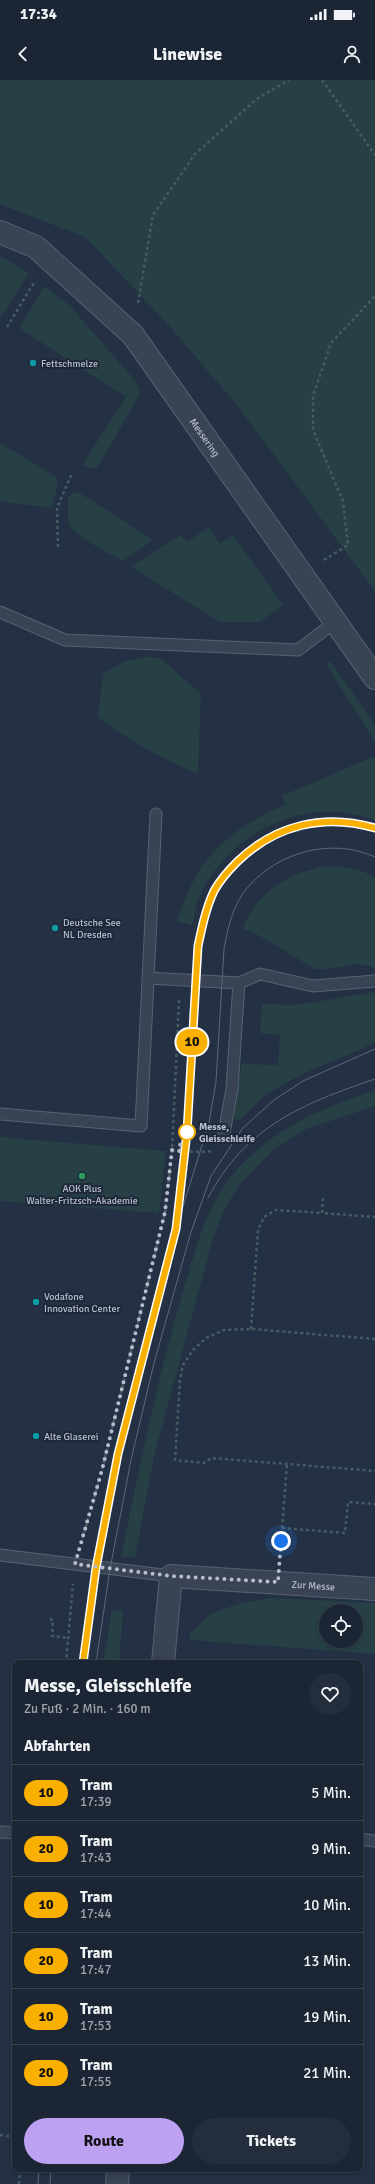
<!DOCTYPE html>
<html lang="de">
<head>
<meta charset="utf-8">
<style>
	:root { --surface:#1b2534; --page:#242d3c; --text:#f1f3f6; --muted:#a0a5ac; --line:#39424f; --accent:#bca0f2 }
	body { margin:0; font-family:Signika,sans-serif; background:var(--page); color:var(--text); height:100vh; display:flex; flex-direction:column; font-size:15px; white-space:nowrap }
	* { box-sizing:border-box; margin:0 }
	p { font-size:13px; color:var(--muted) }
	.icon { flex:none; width:22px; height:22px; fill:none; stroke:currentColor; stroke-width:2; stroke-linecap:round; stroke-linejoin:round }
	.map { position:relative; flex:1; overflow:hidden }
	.side { position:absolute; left:12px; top:1580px; width:351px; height:512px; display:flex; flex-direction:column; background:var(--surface); border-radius:8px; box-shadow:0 2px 6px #0003,0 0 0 1px var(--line) }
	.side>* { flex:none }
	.badge { padding:0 8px; border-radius:13px; font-size:14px; line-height:26px }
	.tools { position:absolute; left:319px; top:1524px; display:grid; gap:8px }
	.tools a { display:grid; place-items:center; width:44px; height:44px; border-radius:50%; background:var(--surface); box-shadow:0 2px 6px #0003,0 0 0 1px var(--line); font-size:20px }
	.you { position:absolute; width:20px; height:20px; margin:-10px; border:3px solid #fff; border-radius:50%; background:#1a73e8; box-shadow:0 0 0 6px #1a73e833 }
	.map>.badge { position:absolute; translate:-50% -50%; box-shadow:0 0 0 2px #fff }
	h2 { padding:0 12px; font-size:15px; line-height:36px }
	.round { display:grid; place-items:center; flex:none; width:42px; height:42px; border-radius:21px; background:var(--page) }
	.headline { display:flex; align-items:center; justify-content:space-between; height:68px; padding:0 12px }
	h1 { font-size:19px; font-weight:700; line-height:30px }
	.primary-button { display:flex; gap:8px; margin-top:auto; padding:8px 12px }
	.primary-button a { flex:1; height:46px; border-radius:24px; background:var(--accent); color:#111; font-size:16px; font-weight:700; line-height:46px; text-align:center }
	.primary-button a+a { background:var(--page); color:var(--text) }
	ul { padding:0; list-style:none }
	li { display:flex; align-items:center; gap:12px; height:56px; padding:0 12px; border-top:1px solid var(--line) }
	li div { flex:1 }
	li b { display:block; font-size:15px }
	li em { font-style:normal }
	li .badge { min-width:44px; font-weight:700; text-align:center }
	.status { display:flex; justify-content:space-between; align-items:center; height:28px; padding:0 20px; background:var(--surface); direction:ltr }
	.status svg { height:11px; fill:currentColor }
	header { display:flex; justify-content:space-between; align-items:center; height:52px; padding:0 12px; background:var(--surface); font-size:18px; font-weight:700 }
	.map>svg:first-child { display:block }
	.green { fill:#264045; fill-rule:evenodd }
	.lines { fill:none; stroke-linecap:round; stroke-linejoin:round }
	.service-casing { stroke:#576171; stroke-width:13 }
	.minor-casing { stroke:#576171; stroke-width:24 }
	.path { stroke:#455d61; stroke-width:2.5; stroke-dasharray:3 3; stroke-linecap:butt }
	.service { stroke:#394354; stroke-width:11 }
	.minor { stroke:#394354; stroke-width:22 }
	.tram { stroke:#5b677b; stroke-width:1 }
	.line-casing { stroke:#fff; stroke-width:9 }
	.line { stroke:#f9b000; stroke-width:6 }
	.walk { stroke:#b6becd; stroke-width:4; stroke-dasharray:0 7.2 }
	.culture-dot { fill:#0f9aa8; stroke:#1e2839; stroke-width:1.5 }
	.stop-dot { fill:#fff; stroke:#f9b000; stroke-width:2 }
	.leisure-dot { fill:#2e9e5b; stroke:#1e2839; stroke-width:1.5 }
	.labels { text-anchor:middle; stroke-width:4; stroke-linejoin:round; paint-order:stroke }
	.poi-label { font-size:10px; fill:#b6becd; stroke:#1e2839; text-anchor:start }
	.street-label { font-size:10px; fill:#b6becd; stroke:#1e2839 }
	.stop-label { font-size:10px; font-weight:bold; fill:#b6becd; stroke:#1e2839; text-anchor:start }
</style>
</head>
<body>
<div class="status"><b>17:34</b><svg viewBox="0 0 49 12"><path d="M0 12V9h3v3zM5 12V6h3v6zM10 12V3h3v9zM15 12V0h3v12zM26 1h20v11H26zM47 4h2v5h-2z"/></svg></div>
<header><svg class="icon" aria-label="back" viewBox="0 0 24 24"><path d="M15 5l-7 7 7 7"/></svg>Linewise<svg class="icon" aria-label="person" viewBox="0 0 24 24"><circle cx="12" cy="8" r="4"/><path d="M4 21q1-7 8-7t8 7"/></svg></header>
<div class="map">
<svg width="375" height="2104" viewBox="0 0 375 2104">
	<rect width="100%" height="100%" fill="#243145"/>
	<g class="green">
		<path d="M0,0H375V511L236,324L164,240L85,157L0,124Z"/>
		<path d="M0,176L29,193L1,237H0Z"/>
		<path d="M45,206L71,227L137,303L140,312L136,321L98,386L93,389L82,385L126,317L19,248Z"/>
		<path d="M0,363L55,396L58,403L52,428L0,421Z"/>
		<path d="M74,412L80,413L153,460L123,481C111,474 76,457 70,446C67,438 68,425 68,417Z"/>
		<path d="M209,447L220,464L233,455L283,525L260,542H220L131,487L180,455L187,462Z"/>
		<path d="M144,577L160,578L201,614L198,694C163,679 129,661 98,637L103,594L125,581Z"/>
		<path d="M330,581L375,645V662L326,584Z"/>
		<path d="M375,676V740C308,716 239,747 204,807C197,818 195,832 192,845L177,841C197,778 226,751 285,725L282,716Z"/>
		<path d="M325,786C343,786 359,788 375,797V889C357,877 335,892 315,889L260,856L243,849C256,811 289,794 325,786Z"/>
		<path d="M375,912V963L300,995L265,1015L240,1040L233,1039L242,983L278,986L280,955L260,953L262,924L297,925Z"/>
		<path d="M375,1010V1026L306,1049L274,1069L239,1105L224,1130L212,1162L154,1376L135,1477H121C139,1389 157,1301 182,1215C195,1173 204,1128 234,1093C273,1048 320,1029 375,1010Z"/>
		<path d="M0,1057L166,1071L159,1133L0,1121Z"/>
		<path d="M272,1518L375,1523V1574L190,1560V1554L210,1534L223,1529L243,1523ZM326,1531H356V1561H326Z"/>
		<path d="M112,1530L123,1531L119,1583H103Z"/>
	</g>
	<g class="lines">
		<defs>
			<g id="service">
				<path d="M0,532L65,560L298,570L335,542"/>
				<path d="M148,898L239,903L260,894L313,906L375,901"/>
				<path d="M0,1034L141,1046L156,734"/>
				<path d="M224,1054L232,1008L239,903"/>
				<path d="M0,1475L171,1496"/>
				<path d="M0,1752L15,1753"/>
				<path d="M360,1759L375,1761"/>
			</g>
			<g id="minor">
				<path id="s1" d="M0,152L36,167L133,255L375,598"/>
				<path id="s2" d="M163,1583L171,1496L375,1509"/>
				<path d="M117,2104L118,2089"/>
			</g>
		</defs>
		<use href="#service" class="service-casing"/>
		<use href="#minor" class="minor-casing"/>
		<g class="path">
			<path d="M322,0L375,75"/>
			<path d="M138,223L153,135L195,74L258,18L289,0"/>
			<path d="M7,247L35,201"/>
			<path d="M58,467L57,428L72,393"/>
			<path d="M324,480L348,465L343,421L313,350V316L331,263L375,216"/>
			<path d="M172,1071L200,1072L213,1071"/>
			<path d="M180,1071V1065"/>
			<path d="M323,1118L322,1133L375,1137"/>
			<path d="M251,1249L258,1150L264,1137L276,1130L322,1133"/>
			<path d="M375,1259L251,1249L224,1250L206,1258L193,1270L183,1285L180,1300L175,1380L204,1383L211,1378L375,1391"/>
			<path d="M282,1448L345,1453L348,1422L375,1424"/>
			<path d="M81,1464L102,1390L165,1133L172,1071L179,920"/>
			<path d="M280,1478L287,1384"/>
			<path d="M50,1539L53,1540L52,1556L68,1558"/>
			<path d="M66,1583L73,1504"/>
			<path d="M0,2055L15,2057"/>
			<path d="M19,2104L20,2089"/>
		</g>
		<use href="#service" class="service"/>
		<use href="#minor" class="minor"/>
		<g class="tram">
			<path d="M208,1118C246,1046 302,1024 375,999"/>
			<path d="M179,1123L187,1052L198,866C202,847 206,828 214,811C220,800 229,790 237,782C275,745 324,733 375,748"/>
			<path d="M83,1583L96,1488L118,1374L176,1149L209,1043L216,1002L224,869C228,847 233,824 248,807C278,772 332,757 375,777"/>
			<path d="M96,1583L110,1489L131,1380L154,1283L191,1152L211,1096L242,1049L274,1020L303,1001L375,969"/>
			<path d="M38,2104L39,2089"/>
			<path d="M50,2104L51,2089"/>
		</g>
	</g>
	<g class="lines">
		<defs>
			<path id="line" d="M83,1583L96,1488L118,1374L176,1149L187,1052L198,866C202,847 206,828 214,811C220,800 229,790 237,782C275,745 324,733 375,748"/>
		</defs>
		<use href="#line" class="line-casing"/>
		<use href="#line" class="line"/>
		<path class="walk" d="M187,1052L180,1065V1071L172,1070L165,1132L102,1390L75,1484L171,1496L278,1502L281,1461"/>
	</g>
	<g class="culture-dot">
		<circle cx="33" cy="283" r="4"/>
		<circle cx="55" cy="848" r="4"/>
		<circle cx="36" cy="1222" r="4"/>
		<circle cx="36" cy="1356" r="4"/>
	</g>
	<circle class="stop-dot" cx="187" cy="1052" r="8"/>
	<circle class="leisure-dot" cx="82" cy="1096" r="4"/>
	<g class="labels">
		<g class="poi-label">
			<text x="41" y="287">Fettschmelze</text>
			<text x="63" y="846">Deutsche See<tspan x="63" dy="12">NL Dresden</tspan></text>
			<text x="82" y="1112" text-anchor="middle">AOK Plus<tspan x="82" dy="12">Walter-Fritzsch-Akademie</tspan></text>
			<text x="44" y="1220">Vodafone<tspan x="44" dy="12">Innovation Center</tspan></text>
			<text x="44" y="1360">Alte Glaserei</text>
		</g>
		<g class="street-label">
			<text dy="4" stroke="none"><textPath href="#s1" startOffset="295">Messering</textPath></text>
			<text dy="4" stroke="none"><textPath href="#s2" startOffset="230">Zur Messe</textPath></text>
		</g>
		<g class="stop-label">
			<text x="199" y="1050">Messe,<tspan x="199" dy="12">Gleisschleife</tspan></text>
		</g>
	</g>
</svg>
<div class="tools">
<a><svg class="icon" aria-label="locate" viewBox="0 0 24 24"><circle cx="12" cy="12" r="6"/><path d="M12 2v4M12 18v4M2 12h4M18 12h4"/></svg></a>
</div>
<div class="you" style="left:281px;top:1461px"></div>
<b class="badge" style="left:192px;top:962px;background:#f9b000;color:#111">10</b>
<section class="side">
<div class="headline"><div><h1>Messe, Gleisschleife</h1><p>Zu Fuß · 2 Min. · 160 m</p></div><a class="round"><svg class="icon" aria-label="heart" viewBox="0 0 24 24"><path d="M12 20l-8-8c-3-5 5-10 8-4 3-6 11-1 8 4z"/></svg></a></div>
<h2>Abfahrten</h2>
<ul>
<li><span class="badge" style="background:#f9b000;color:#111">10</span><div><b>Tram</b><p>17:39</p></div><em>5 Min.</em></li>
<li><span class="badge" style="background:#f9b000;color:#111">20</span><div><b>Tram</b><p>17:43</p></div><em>9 Min.</em></li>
<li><span class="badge" style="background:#f9b000;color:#111">10</span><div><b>Tram</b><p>17:44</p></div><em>10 Min.</em></li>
<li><span class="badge" style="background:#f9b000;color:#111">20</span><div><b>Tram</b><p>17:47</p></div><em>13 Min.</em></li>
<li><span class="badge" style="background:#f9b000;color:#111">10</span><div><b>Tram</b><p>17:53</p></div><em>19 Min.</em></li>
<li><span class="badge" style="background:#f9b000;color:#111">20</span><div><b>Tram</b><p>17:55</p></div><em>21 Min.</em></li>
</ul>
<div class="primary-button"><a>Route</a><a>Tickets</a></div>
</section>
</div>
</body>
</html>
